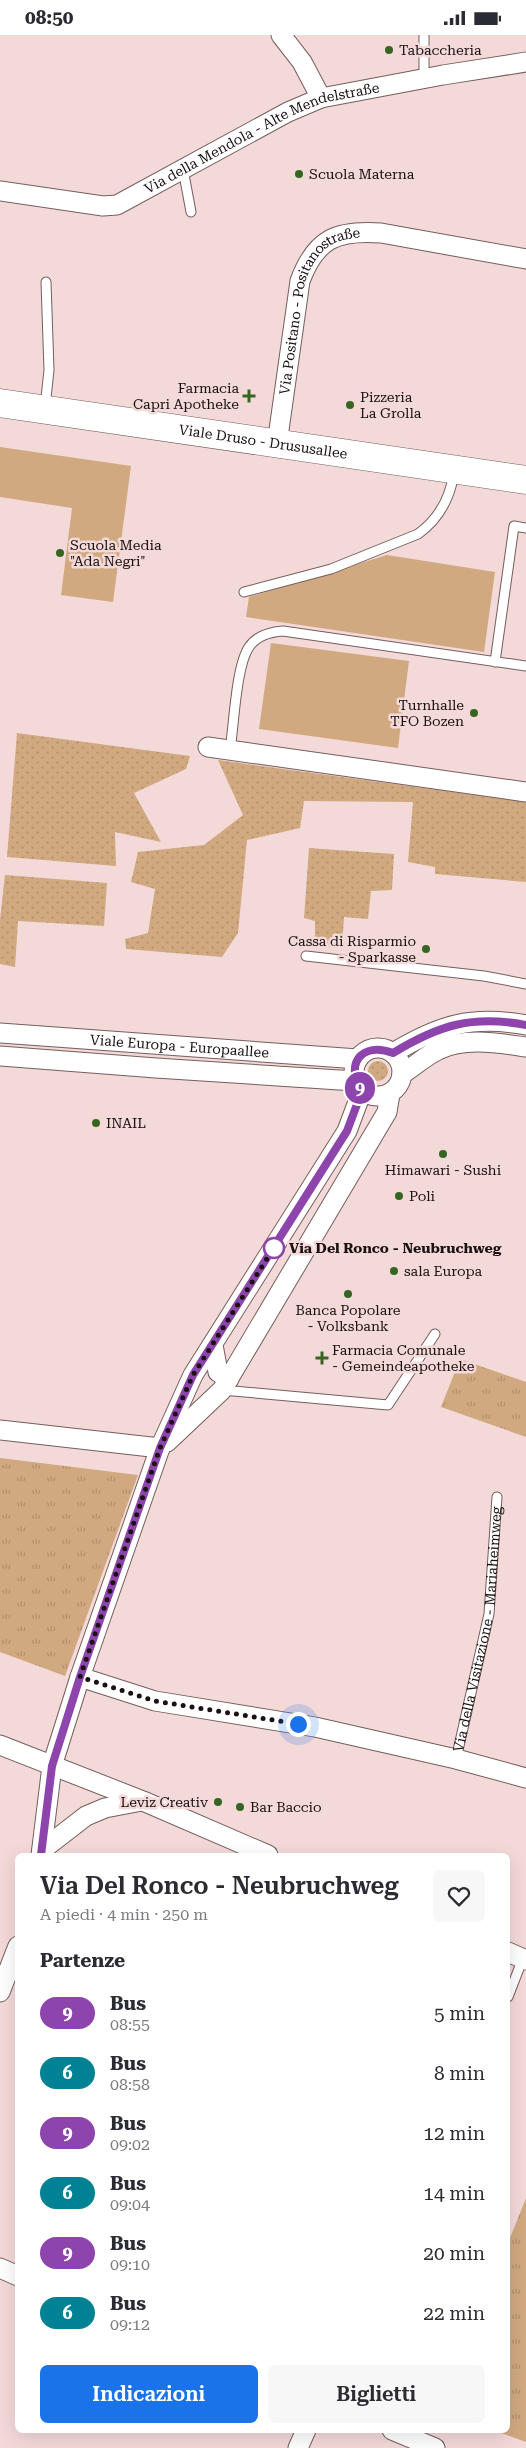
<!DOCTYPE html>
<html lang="it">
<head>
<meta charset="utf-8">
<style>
	:root { --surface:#fff; --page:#f7f7f7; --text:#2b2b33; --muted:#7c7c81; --accent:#1a73e8 }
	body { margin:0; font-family:"Roboto Serif",serif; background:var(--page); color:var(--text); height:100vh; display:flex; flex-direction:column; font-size:19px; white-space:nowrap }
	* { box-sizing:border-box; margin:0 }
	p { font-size:16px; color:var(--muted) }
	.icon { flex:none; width:28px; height:28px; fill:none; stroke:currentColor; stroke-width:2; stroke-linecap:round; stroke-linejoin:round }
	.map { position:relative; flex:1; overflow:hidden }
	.drawer { position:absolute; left:15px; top:1818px; width:495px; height:580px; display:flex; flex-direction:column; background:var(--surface); border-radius:8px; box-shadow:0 5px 20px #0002 }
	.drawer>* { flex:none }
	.badge { padding:0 10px; border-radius:16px; font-size:18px; line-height:32px }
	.you { position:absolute; width:25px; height:25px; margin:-12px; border:4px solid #fff; border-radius:50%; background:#1a73e8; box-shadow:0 0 0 8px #1a73e833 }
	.map>.badge { position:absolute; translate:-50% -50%; box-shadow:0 0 0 2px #fff }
	h2 { padding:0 25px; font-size:19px; line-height:45px }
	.round { display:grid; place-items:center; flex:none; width:52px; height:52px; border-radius:8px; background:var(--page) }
	.head { display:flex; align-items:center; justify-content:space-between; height:85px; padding:0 25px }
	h1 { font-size:24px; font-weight:600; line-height:38px }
	.primary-button { display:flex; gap:10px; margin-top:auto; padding:10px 25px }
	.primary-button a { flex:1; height:58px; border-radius:8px; background:var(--accent); color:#fff; font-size:20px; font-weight:600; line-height:58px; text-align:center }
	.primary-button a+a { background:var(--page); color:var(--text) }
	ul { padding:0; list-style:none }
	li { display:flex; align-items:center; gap:15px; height:60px; padding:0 25px }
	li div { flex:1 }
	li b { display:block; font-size:19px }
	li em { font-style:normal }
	li .badge { min-width:55px; font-weight:700; text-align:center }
	.status { display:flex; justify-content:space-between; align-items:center; height:35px; padding:0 25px; background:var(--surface); direction:ltr }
	.status svg { height:14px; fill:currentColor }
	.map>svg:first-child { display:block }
	.grass { fill:url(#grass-dots) }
	.park { fill:url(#park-tufts) }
	.pitch { fill:#d0a981 }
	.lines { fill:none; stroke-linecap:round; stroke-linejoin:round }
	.service-casing { stroke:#755e5d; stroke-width:11 }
	.minor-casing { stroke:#755e5d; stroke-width:21 }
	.primary-casing { stroke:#755e5d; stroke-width:29 }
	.service { stroke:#fff; stroke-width:9 }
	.minor { stroke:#fff; stroke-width:19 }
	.primary { stroke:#fff; stroke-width:28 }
	.line-casing { stroke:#fff; stroke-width:11 }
	.line { stroke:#8e44ad; stroke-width:8 }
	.walk { stroke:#1a1111; stroke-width:5; stroke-dasharray:0 9 }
	.poi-dot { fill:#366423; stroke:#f4d9d9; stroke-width:2 }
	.stop-dot { fill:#fff; stroke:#8e44ad; stroke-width:2.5 }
	.labels { text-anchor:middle; stroke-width:5; stroke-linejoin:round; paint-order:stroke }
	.poi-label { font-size:14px; fill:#1a1111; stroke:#f4d9d9; text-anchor:start }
	.street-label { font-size:14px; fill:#1a1111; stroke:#f4d9d9 }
	.stop-label { font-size:14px; font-weight:bold; fill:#1a1111; stroke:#f4d9d9; text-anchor:start }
</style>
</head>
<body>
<div class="status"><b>08:50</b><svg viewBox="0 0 49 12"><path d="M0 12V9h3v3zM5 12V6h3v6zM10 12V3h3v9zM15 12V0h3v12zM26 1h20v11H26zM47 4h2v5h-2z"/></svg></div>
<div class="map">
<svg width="526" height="2413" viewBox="0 0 526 2413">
	<defs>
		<pattern id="grass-dots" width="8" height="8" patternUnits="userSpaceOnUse" patternTransform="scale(1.25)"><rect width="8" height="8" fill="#d0a981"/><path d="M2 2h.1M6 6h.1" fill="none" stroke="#b2906e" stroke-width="1.8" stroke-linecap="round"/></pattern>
		<pattern id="park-tufts" width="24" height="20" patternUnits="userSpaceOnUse" patternTransform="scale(1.25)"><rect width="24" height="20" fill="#d0a981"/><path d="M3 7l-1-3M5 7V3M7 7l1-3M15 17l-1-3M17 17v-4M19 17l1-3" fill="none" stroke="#b2906e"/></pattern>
	</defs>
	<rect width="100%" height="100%" fill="#f4d9d9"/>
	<g class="grass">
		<path d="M17,698L190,721L186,734L134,758L161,807L115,797L116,831L7,822Z"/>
		<path d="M218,725L526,767V847L435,839V832L408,827L413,767L304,766L300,793L247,805L238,898L222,922L126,914L125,904L148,898L155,854L131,847L138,817L204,810L243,780Z"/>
		<path d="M309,813L394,819L392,855L371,856L368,884L344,882L342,911L315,912V886L304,883Z"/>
		<path d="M5,840L107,848L104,891L18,886L15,932L0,929V885Z"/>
		<circle cx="378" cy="1036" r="10"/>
	</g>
	<g class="park">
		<path d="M460,1324L526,1347V1402L441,1372Z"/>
		<path d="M0,1423L138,1440L65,1641L0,1617Z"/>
		<path d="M526,2163V2407L493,2395H508V2208Z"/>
	</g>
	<g class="pitch">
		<path d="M0,412L131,431L113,567L61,560L72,473L0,462Z"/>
		<path d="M387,520L495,537L484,617L246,582L249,562Z"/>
		<path d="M271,608L409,626L398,713L259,694Z"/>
	</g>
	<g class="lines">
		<defs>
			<g id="service">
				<path d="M424,0V43"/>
				<path d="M183,134L191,177"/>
				<path d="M45,372L49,335L46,247"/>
				<path d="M244,557L331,534L418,499C439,484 450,463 454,438"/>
				<path d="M495,627L514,491L526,493"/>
				<path d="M230,715C234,690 236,631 249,612C257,600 270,597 283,596L526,631"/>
				<path d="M306,921L484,941L526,949"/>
				<path d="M222,1355L388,1370L435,1299"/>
				<path id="s1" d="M456,1724L489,1579L497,1462"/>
				<path d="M508,1962L523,1923"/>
			</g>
			<g id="minor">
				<path d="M281,0L302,27L321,63"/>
				<path id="s2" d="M0,156L103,171L117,170L288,77L321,63L443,40L526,27"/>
				<path id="s3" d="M277,409L300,246C316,203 337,195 381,198L526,224"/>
				<path d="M208,712L526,757"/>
				<path id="s4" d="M0,998L358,1024"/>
				<circle cx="378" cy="1037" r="24"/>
				<path d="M393,1018C439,990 472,980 526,990"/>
				<path d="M0,1021L156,1033L355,1046"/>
				<path d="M402,1039C414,1032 425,1021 438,1015C464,1002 498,1008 526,1012"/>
				<path d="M213,1310L218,1337L229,1344"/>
				<path d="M0,1395L160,1413"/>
				<path d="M167,1407L222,1355L387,1077L390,1059"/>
				<path d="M80,1642L155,1666L315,1692L456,1724L526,1743"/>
				<path d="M0,1710L143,1766L268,1820"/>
				<path d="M42,1815L86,1781L105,1773L142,1766"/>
				<path d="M41,1820L52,1731L80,1642L160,1413L193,1340L347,1096L362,1056"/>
				<path d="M508,1917L526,1925"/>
				<path d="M0,1957L18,1911"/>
				<path d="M0,2233L18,2241"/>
				<path d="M392,2395L435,2413"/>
				<path d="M298,2413L306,2395"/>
			</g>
			<g id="primary">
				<path id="s5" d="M0,368L526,445"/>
			</g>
		</defs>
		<use href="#service" class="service-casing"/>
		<use href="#minor" class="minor-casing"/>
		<use href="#primary" class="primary-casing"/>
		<use href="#service" class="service"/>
		<use href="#minor" class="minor"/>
		<use href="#primary" class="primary"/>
	</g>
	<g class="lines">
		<defs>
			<path id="line" d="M41,1820L52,1731L80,1642L160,1413L193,1340L347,1096L362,1056C344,1029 362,1006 393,1018C439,990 472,980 526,990"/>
		</defs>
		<use href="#line" class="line-casing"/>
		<use href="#line" class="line"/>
		<path class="walk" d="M274,1213L275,1211L193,1340L160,1413L80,1642L155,1666L298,1689"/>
	</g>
	<g class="poi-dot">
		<circle cx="389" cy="15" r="5"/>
		<circle cx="299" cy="139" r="5"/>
		<path d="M246.5 353.5h5v5h5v5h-5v5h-5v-5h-5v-5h5z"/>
		<circle cx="350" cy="370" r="5"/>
		<circle cx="60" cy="518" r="5"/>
		<circle cx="474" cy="678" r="5"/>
		<circle cx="426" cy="914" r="5"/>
		<circle cx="96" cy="1088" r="5"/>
		<circle cx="443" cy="1119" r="5"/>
		<circle cx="399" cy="1161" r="5"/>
		<circle cx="394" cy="1236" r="5"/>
		<circle cx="348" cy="1259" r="5"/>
		<path d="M319.5 1315.5h5v5h5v5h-5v5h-5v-5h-5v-5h5z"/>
		<circle cx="218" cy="1767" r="5"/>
		<circle cx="240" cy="1772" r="5"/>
	</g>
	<circle class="stop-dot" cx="274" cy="1213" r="10"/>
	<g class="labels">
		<g class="poi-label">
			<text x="399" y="20">Tabaccheria</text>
			<text x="309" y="144">Scuola Materna</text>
			<text x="239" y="358" text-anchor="end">Farmacia<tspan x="239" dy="16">Capri Apotheke</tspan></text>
			<text x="360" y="367">Pizzeria<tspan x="360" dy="16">La Grolla</tspan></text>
			<text x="70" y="515">Scuola Media<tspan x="70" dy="16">"Ada Negri"</tspan></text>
			<text x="464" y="675" text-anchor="end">Turnhalle<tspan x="464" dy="16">TFO Bozen</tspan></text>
			<text x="416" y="911" text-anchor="end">Cassa di Risparmio<tspan x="416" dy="16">- Sparkasse</tspan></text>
			<text x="106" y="1093">INAIL</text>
			<text x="443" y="1140" text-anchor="middle">Himawari - Sushi</text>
			<text x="409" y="1166">Poli</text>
			<text x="404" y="1241">sala Europa</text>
			<text x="348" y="1280" text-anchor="middle">Banca Popolare<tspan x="348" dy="16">- Volksbank</tspan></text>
			<text x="332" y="1320">Farmacia Comunale<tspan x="332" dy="16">- Gemeindeapotheke</tspan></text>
			<text x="208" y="1772" text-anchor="end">Leviz Creativ</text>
			<text x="250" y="1777">Bar Baccio</text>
		</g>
		<g class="street-label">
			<text dy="5" stroke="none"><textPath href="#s2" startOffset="279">Via della Mendola - Alte Mendelstraße</textPath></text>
			<text dy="5" stroke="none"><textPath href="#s3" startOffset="149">Via Positano - Positanostraße</textPath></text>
			<text dy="5" stroke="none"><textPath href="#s5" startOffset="266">Viale Druso - Drususallee</textPath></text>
			<text dy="5" stroke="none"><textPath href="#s4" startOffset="180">Viale Europa - Europaallee</textPath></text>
			<text dy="5" stroke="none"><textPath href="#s1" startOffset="132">Via della Visitazione - Mariaheimweg</textPath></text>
		</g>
		<g class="stop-label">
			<text x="289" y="1218">Via Del Ronco - Neubruchweg</text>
		</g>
	</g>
</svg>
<div class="you" style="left:298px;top:1689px"></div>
<b class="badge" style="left:360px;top:1053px;background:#8e44ad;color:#fff">9</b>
<section class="drawer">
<div class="head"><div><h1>Via Del Ronco - Neubruchweg</h1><p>A piedi · 4 min · 250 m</p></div><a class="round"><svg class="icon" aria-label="heart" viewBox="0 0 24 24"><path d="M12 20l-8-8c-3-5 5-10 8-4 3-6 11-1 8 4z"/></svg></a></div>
<h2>Partenze</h2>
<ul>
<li><span class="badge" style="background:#8e44ad;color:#fff">9</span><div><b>Bus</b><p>08:55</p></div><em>5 min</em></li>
<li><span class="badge" style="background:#008294;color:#fff">6</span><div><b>Bus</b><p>08:58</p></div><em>8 min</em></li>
<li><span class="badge" style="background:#8e44ad;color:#fff">9</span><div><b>Bus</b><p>09:02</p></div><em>12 min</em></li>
<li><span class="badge" style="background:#008294;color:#fff">6</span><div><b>Bus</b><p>09:04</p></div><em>14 min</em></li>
<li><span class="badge" style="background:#8e44ad;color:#fff">9</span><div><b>Bus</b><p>09:10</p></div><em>20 min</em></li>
<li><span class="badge" style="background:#008294;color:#fff">6</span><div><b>Bus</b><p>09:12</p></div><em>22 min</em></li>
</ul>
<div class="primary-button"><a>Indicazioni</a><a>Biglietti</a></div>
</section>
</div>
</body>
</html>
